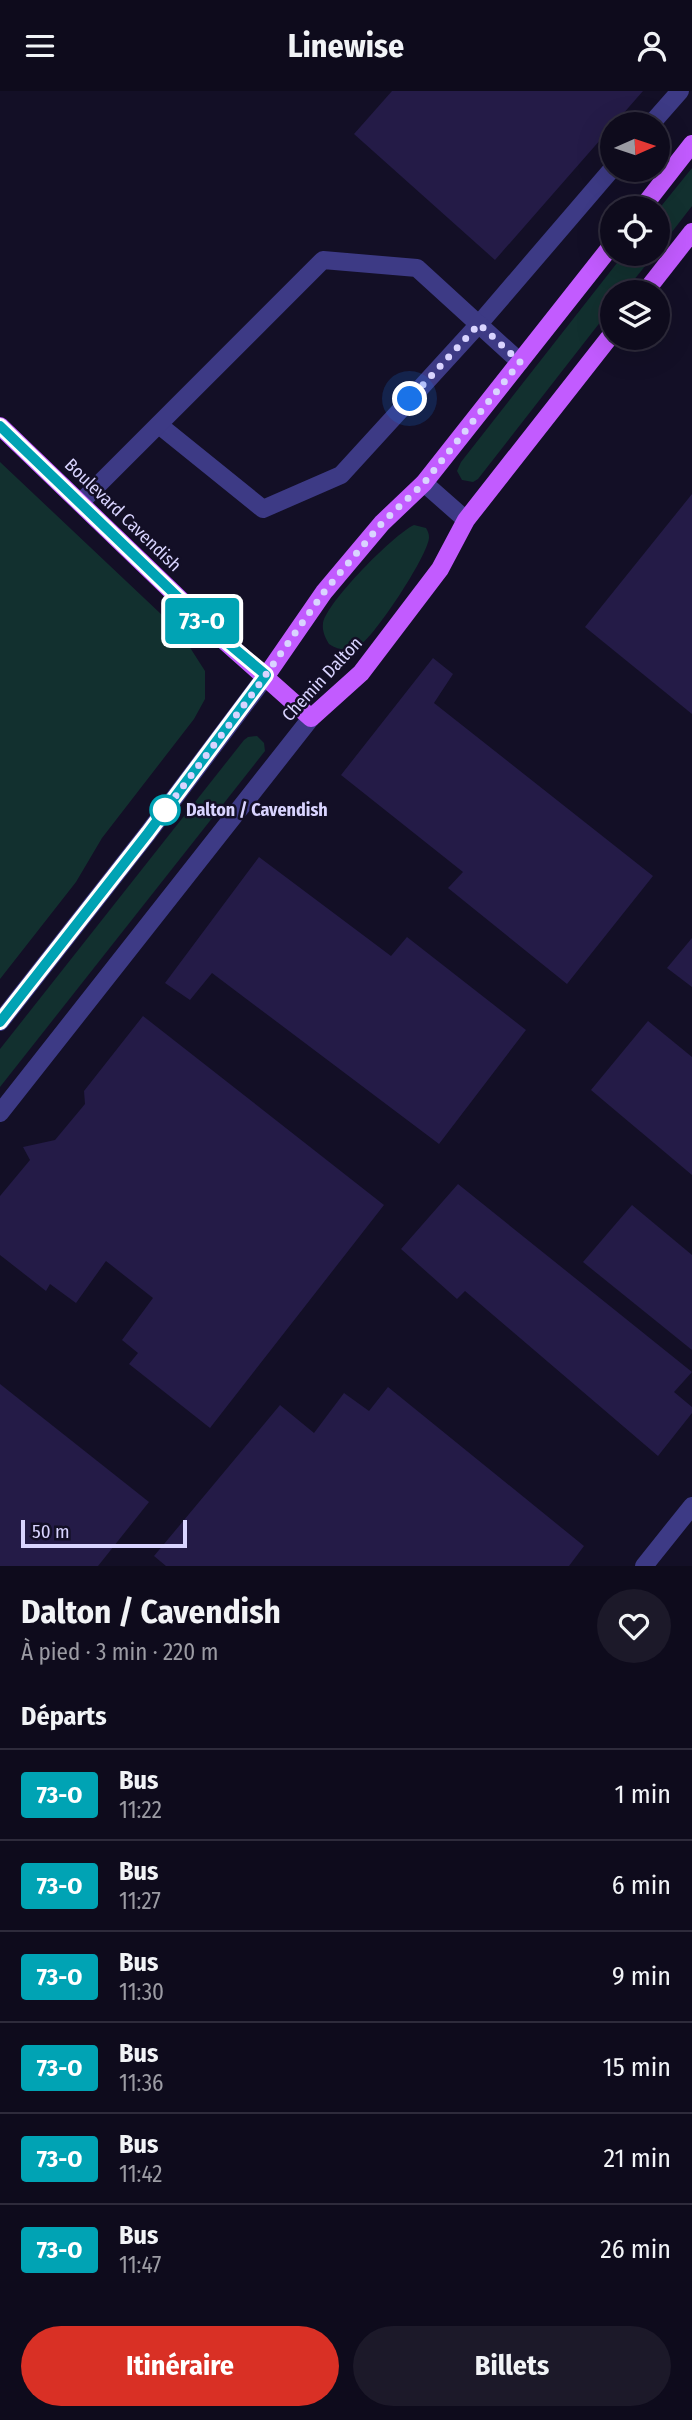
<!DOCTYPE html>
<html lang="fr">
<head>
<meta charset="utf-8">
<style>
	:root { --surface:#0e0b1c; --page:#1c1929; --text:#f1f3f6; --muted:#9b9ba3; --line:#2e2b3b; --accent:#d93025 }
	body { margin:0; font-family:"Fira Sans Condensed",sans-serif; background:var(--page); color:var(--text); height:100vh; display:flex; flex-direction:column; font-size:26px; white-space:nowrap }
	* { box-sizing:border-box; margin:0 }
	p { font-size:23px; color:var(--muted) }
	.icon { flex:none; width:38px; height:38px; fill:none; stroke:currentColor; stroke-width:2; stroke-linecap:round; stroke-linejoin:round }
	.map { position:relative; height:1475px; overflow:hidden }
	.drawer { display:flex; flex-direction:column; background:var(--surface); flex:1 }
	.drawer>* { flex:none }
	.badge { padding:0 14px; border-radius:5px; font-size:24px; line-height:46px }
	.needle { width:46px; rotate:87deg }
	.fabs { position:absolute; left:600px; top:21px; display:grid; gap:14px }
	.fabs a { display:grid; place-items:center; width:70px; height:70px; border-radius:50%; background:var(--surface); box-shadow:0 7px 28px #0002,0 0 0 2px var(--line); font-size:35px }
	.scale { position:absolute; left:21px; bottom:18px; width:166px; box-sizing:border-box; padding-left:7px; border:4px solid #d9d4ff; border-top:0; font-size:19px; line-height:24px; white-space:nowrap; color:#d9d4ff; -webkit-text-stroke:5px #130f26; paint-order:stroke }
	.you { position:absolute; width:35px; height:35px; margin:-18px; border:5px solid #fff; border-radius:50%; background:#1a73e8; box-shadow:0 0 0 10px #1a73e833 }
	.map>.badge { position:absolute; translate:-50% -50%; box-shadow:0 0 0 4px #fff }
	h2 { padding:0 21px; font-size:26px; line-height:63px }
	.round { display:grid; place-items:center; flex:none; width:74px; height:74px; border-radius:37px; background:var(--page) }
	.summary { display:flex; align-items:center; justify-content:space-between; height:119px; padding:0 21px }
	h1 { font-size:33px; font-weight:700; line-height:52px }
	.primary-button { display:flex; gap:14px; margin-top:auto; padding:14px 21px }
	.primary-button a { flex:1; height:80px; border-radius:42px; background:var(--accent); color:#fff; font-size:28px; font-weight:700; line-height:80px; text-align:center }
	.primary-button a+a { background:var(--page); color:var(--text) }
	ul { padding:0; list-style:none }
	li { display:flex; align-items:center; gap:21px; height:91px; padding:0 21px; border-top:2px solid var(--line) }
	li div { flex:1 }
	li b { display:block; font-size:26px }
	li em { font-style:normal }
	li .badge { min-width:77px; font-weight:700; text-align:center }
	header { display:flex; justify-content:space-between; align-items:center; height:91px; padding:0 21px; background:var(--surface); font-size:32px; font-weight:700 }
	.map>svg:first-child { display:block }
	.green { fill:#12302f }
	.building { fill:#241b47 }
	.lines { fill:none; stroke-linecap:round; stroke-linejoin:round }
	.minor { stroke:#3d3a85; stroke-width:18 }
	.major { stroke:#c25bff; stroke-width:18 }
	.line-casing { stroke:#fff; stroke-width:16 }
	.line { stroke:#00a3b4; stroke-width:10 }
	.walk { stroke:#d9d4ff; stroke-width:7; stroke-dasharray:0 12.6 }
	.stop-dot { fill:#fff; stroke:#00a3b4; stroke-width:3.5 }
	.labels { text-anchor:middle; stroke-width:5; stroke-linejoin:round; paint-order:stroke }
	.street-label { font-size:18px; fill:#d9d4ff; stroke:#130f26 }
	.stop-label { font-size:18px; font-weight:bold; fill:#d9d4ff; stroke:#130f26; text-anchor:start }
</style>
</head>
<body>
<header><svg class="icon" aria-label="menu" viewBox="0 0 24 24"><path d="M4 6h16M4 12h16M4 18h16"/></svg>Linewise<svg class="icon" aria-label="person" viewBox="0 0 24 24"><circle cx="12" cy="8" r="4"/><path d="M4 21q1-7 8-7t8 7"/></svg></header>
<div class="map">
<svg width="692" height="1475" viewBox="0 0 692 1475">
	<rect width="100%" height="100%" fill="#130f26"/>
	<g class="green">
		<path d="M692,77V115L658,159V119Z"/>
		<path d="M624,163H655L624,201H612V216L478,388L473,391L462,389L457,380L461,371Z"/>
		<path d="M0,371L180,541L205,580V608L194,628L102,747L76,791L0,888Z"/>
		<path d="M414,434L426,437C428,441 429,442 429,447C427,466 375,545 359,555C349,562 338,559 329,553C325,546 322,540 323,532C327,511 394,443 414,434Z"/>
		<path d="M257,645L264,652L265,660L0,996V958L244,649L248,646Z"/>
	</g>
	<g class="building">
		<path d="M392,0H643L495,169L354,43Z"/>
		<path d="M692,403V623L585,536Z"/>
		<path d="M433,567L453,583L434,612L653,785L567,893L448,797L463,781L341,684Z"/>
		<path d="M259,766L391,865L407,846L526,939L439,1053L212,882L190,909L165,892Z"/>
		<path d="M692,847V896L667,877Z"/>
		<path d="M143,925L384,1114L210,1337L129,1273L138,1262L122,1249L153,1207L106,1170L76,1212L50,1193L46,1200L0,1164V1105L30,1069L23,1056L55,1049L85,1013L84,1000Z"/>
		<path d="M648,930L692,966V1084L591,999Z"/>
		<path d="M458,1093L692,1281L674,1301L692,1316V1322L658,1365L465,1200L457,1208L401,1158Z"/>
		<path d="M632,1114L692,1164V1259L583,1171Z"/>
		<path d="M0,1293L149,1411L98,1475H0Z"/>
		<path d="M388,1296L584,1455L569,1475H166L154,1465L280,1314L314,1342L344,1302L369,1320Z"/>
	</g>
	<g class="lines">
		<g class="minor">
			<path d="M651,33L680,0"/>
			<path d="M159,334L263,418L341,384L479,233L612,78"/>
			<path d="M424,392L466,429"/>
			<path d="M80,412L323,169L417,177L520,271"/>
			<path d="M0,931L148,742L266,585"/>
			<path d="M0,1022L311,627"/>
			<path d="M644,1475L692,1415"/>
		</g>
		<g class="major">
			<path d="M642,117L692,53"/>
			<path d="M645,201L692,141"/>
			<path d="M0,335L211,538L311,627L361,582L440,478L466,429L612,243"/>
			<path d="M266,585L324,501L382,432L424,392L612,154"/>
		</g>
	</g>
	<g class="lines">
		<defs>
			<path id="line" d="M0,335L211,538L266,584L148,742L0,931"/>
		</defs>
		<use href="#line" class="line-casing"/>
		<use href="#line" class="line"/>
		<path class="walk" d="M165,719L163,722L253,602L324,501L382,432L424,392L520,271L479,233L410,308"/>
	</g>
	<circle class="stop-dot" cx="165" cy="719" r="14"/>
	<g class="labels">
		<g class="street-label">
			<text transform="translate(123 424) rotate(44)" y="6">Boulevard Cavendish</text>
			<text transform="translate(322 588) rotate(-47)" y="6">Chemin Dalton</text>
		</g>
		<g class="stop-label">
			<text x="186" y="725">Dalton / Cavendish</text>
		</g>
	</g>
</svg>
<div class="fabs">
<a><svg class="needle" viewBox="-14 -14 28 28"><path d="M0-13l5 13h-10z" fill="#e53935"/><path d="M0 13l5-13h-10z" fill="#9b9ba3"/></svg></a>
<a><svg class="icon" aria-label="locate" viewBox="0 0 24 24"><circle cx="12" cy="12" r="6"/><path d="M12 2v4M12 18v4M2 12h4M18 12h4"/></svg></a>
<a><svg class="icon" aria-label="layers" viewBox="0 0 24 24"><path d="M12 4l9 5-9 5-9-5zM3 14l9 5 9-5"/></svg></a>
</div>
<div class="scale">50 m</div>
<div class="you" style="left:410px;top:308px"></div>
<b class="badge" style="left:202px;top:530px;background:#00a3b4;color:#fff">73-O</b>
</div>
<section class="drawer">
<div class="summary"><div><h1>Dalton / Cavendish</h1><p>À pied · 3 min · 220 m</p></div><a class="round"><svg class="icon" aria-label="heart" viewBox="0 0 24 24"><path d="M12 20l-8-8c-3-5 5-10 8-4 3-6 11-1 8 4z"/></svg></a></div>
<h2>Départs</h2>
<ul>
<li><span class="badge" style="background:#00a3b4;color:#fff">73-O</span><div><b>Bus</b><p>11:22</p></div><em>1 min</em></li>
<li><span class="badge" style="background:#00a3b4;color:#fff">73-O</span><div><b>Bus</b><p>11:27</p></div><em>6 min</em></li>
<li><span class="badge" style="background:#00a3b4;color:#fff">73-O</span><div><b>Bus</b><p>11:30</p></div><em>9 min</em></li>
<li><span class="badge" style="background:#00a3b4;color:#fff">73-O</span><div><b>Bus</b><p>11:36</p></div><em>15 min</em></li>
<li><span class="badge" style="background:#00a3b4;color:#fff">73-O</span><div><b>Bus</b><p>11:42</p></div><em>21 min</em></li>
<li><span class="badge" style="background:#00a3b4;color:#fff">73-O</span><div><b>Bus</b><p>11:47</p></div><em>26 min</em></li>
</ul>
<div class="primary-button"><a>Itinéraire</a><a>Billets</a></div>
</section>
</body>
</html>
